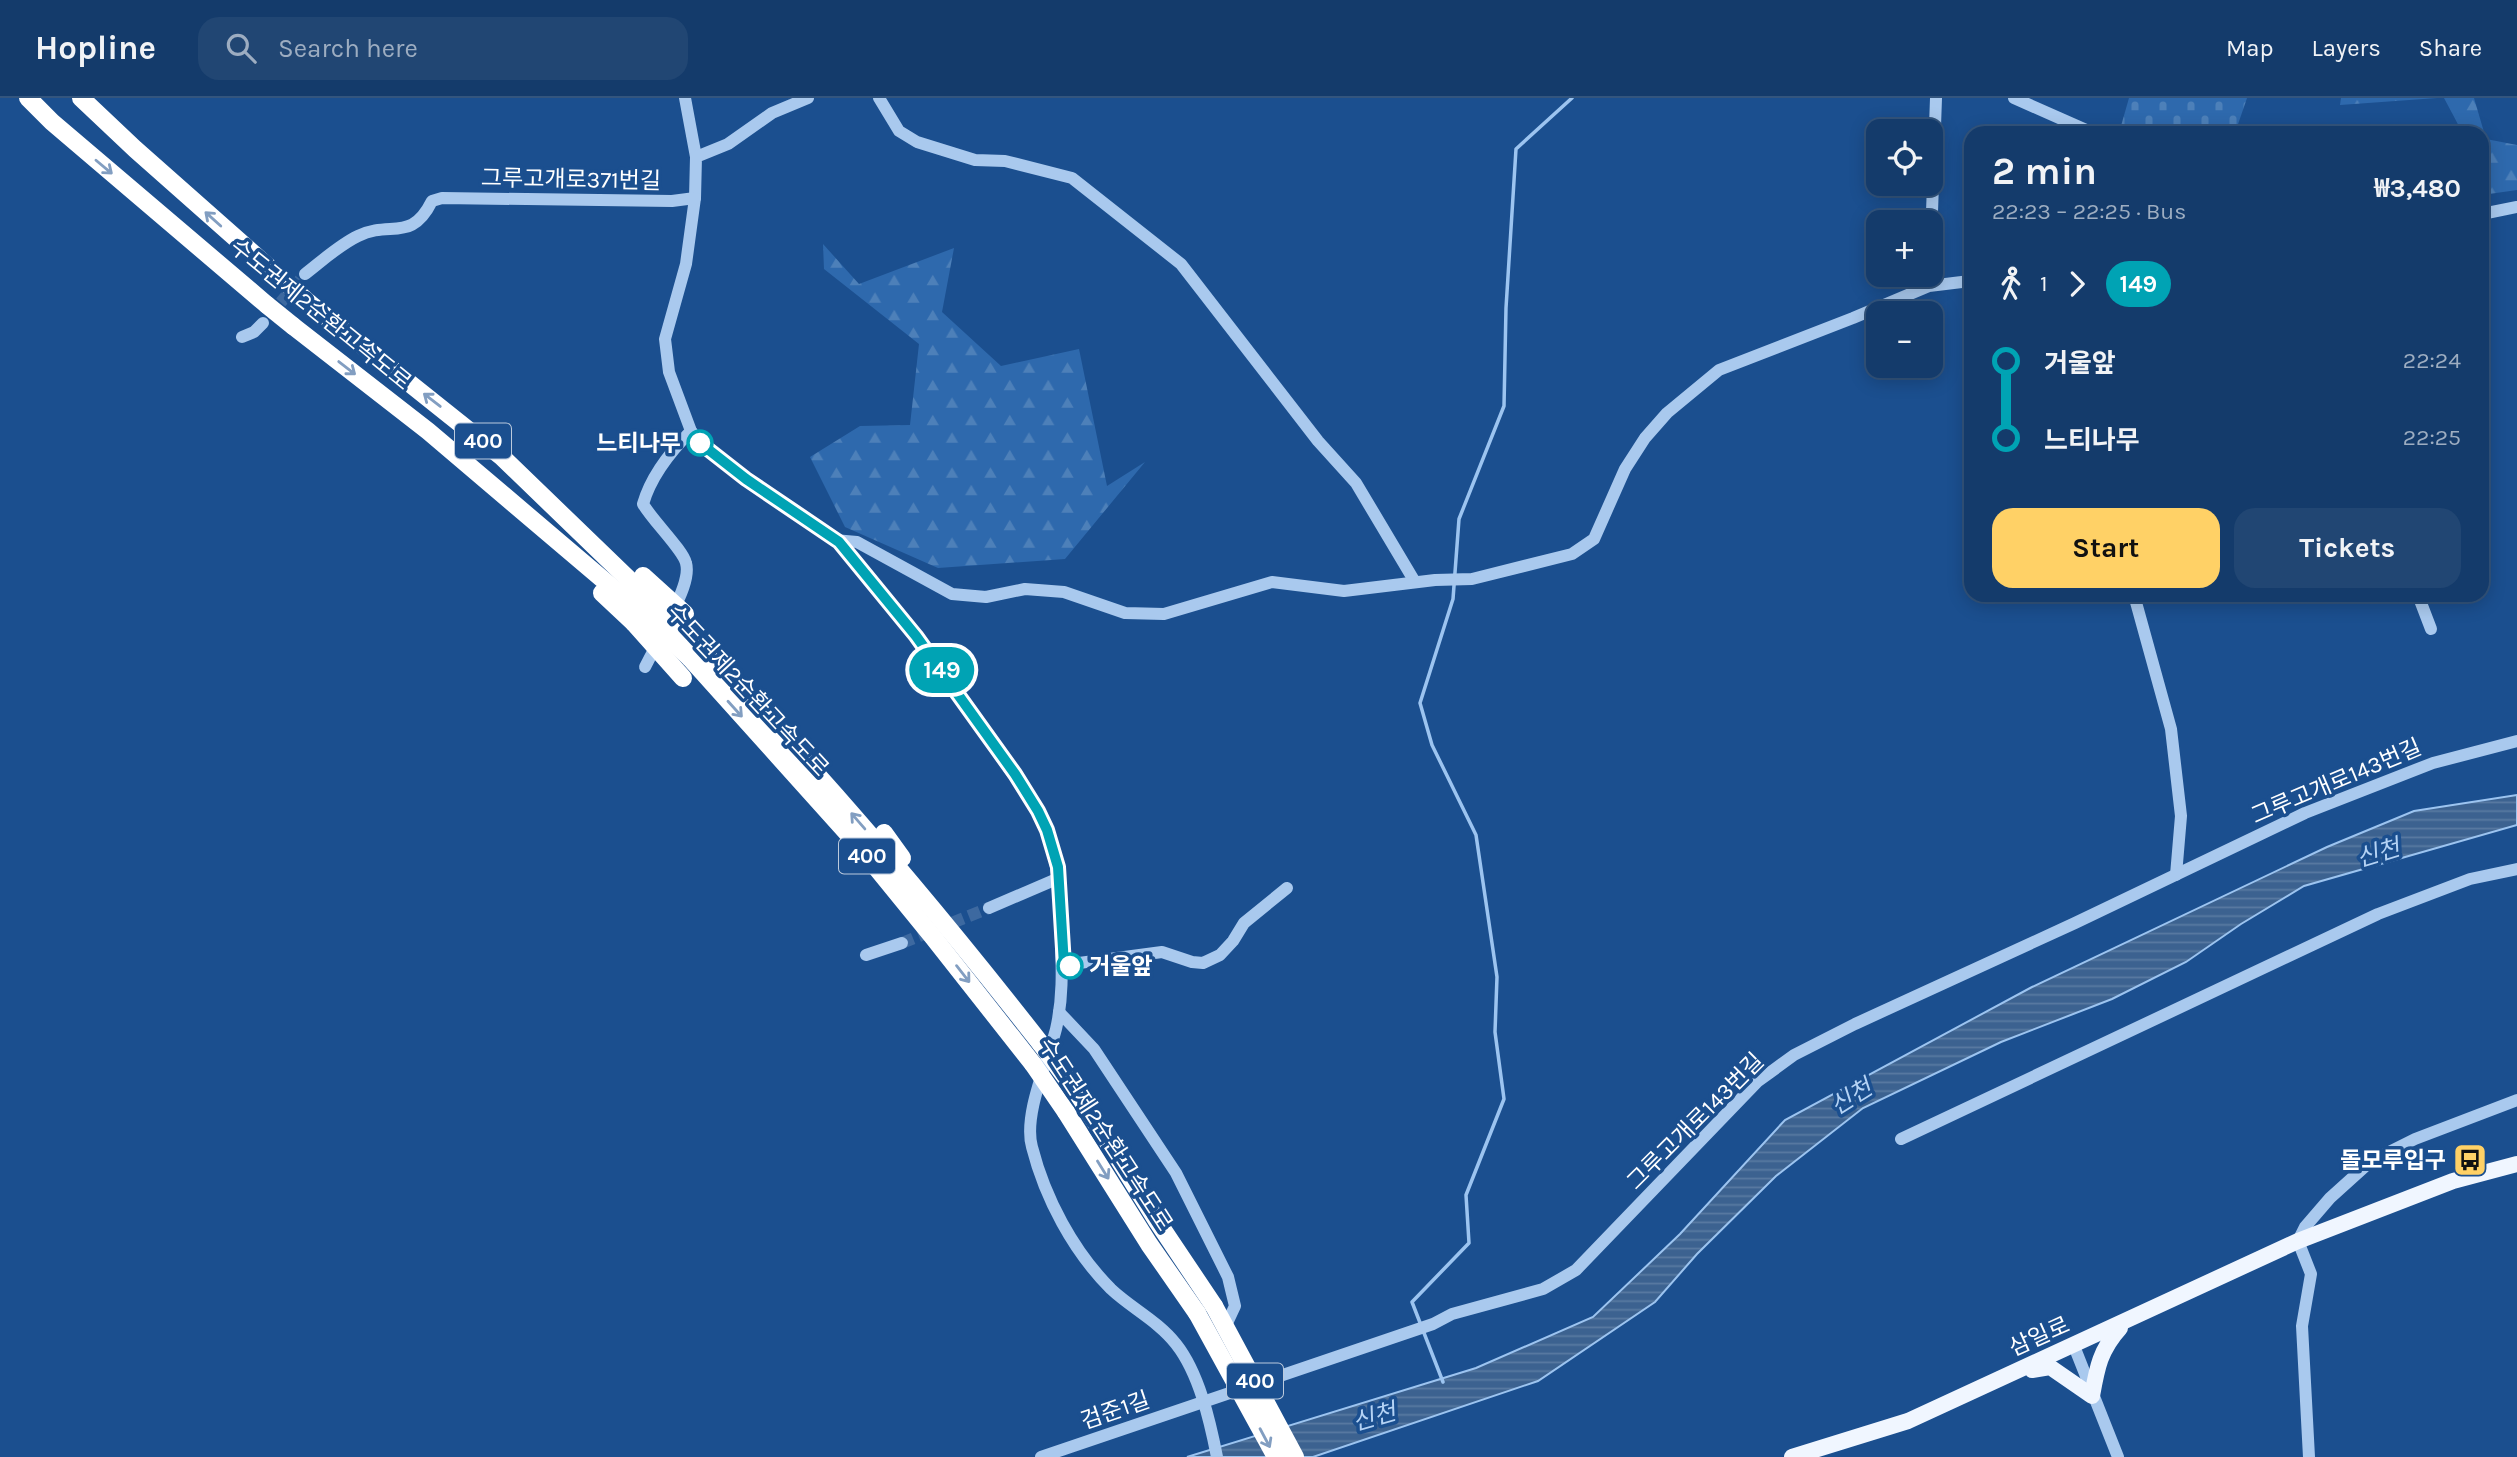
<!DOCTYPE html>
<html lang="en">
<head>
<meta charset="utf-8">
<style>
	:root { --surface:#143b6b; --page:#214673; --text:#f1f3f6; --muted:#9dadc1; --line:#33557e; --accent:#ffd166 }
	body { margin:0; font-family:Karla,"Noto Sans KR",sans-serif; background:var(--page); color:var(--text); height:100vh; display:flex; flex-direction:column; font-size:26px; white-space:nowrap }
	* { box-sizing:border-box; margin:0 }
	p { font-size:23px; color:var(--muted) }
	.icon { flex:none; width:38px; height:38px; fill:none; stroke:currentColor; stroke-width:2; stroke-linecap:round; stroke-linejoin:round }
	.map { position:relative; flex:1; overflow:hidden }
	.details { position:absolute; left:1964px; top:28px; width:525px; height:476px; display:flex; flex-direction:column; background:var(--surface); border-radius:21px; box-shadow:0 4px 18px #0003,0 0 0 2px var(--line) }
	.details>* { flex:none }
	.badge { padding:0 14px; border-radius:23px; font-size:24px; line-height:46px }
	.buttons { position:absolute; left:1866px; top:21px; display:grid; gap:14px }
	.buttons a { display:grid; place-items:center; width:77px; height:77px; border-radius:14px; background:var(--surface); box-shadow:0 4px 18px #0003,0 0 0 2px var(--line); font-size:35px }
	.map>.badge { position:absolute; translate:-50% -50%; box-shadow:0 0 0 4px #fff }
	.legs { display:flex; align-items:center; gap:10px; height:77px; padding:0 28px; font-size:23px }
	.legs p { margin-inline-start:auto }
	.summary { display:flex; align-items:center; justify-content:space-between; height:119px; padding:0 28px }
	h1 { font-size:38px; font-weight:700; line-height:52px }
	.cta { display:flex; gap:14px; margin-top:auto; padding:14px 28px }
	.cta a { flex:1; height:80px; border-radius:21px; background:var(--accent); color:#111; font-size:28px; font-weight:700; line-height:80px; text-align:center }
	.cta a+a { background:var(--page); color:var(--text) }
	ul { padding:0 28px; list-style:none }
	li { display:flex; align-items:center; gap:24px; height:77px; font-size:26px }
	li i { display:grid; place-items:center; width:10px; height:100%; margin:0 9px; background:currentColor }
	li i::after { content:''; width:18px; height:18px; margin:-9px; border:5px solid; border-radius:50%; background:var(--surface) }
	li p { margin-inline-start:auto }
	li:first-child i { background:linear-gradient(#0000 50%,currentColor 0) }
	li:last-child i { background:linear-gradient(currentColor 50%,#0000 0) }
	header { display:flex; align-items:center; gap:42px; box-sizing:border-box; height:98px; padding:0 35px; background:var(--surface); border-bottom:2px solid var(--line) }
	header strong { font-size:33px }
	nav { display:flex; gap:38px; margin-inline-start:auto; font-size:24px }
	.search { width:490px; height:63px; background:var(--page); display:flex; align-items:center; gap:18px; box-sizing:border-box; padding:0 24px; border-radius:21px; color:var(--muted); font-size:26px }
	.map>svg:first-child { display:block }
	.forest { fill:url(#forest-firs) }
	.cemetery { fill:url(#cemetery-stones) }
	.water { fill:url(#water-rules); stroke:#9cc4f0; stroke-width:2 }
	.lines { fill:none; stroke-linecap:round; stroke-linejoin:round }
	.stream { stroke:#9cc4f0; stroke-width:3.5 }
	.minor-tunnel { stroke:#3d69a0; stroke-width:12; stroke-dasharray:12 6; stroke-linecap:butt }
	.minor { stroke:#a9c9ee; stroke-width:12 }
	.major { stroke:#f0f6ff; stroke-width:16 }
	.highway { stroke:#fff; stroke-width:18 }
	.highway-bridge { stroke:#fff; stroke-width:18 }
	.oneway { stroke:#829ec1 }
	.line-1-casing { stroke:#fff; stroke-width:16 }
	.line-1 { stroke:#00a3b4; stroke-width:10 }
	.stop-1-dot { fill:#fff; stroke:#00a3b4; stroke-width:3.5 }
	.labels { text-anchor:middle; stroke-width:7; stroke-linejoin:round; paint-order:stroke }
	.shield { fill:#1b4f8f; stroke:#bbcadd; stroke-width:2 }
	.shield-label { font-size:21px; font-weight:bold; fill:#fff }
	.street-label { font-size:23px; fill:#fff; stroke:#1b4f8f }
	.stop-label { font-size:23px; font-weight:bold; fill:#fff; stroke:#1b4f8f; text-anchor:end }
	.poi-label { font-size:23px; font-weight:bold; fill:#fff; stroke:#1b4f8f; text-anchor:end }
	.water-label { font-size:24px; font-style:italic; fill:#b5d3f5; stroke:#1b4f8f }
</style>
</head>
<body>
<header>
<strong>Hopline</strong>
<div class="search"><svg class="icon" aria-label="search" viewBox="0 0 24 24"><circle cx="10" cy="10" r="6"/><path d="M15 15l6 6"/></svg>Search here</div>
<nav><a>Map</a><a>Layers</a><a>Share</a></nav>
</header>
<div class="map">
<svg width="2517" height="1359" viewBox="0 0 2517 1359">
	<defs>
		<pattern id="forest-firs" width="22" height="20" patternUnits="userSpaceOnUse" patternTransform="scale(1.75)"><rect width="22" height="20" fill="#2e69ad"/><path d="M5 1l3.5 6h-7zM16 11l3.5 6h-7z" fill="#4d80b9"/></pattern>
		<pattern id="cemetery-stones" width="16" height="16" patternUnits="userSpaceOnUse" patternTransform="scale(1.75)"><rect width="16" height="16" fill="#2e69ad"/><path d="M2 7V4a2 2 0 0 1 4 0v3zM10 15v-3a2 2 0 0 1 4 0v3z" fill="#4d80b9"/></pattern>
		<pattern id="water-rules" width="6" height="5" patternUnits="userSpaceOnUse" patternTransform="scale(1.75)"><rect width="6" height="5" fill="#3c6290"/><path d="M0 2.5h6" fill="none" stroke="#597aa1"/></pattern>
	</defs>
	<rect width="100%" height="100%" fill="#1b4f8f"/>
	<g class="forest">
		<path d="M2341,0H2437L2340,7Z"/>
		<path d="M2444,0H2474L2486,41L2517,47V92L2482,97V35H2458L2460,30Z"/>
		<path d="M823,146L859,186L954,150L942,214L1001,268L1079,251L1107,388L1145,364L1065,461L938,470L845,429L810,359L860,328L910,327L919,246L824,171Z"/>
	</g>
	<path class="cemetery" d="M2129,0H2247L2235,35H2119Z"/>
	<path class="water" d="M2517,697V727L2304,788L2241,826L2186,864L2112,901L2001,944L1863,1010L1776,1078L1697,1156L1655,1204L1538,1283L1313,1359H1187L1476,1270L1593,1219L1680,1136L1785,1022L2032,889L2327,749L2414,713Z"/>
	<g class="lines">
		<path class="stream" d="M1443,1284L1412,1204L1469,1145L1466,1097L1504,1001L1495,934L1497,879L1476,737L1432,647L1420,605L1453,501L1459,421L1504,308L1506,210L1516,51L1572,0"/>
		<g class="minor-tunnel">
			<path d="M269,218L305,176"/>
			<path d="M902,845L989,810"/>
		</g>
		<g class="minor">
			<path d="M685,0L696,59"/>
			<path d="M808,0L772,15L728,46L696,59L695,100L686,166L665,241L669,274L691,333L698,343L727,367L839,445L916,538L1039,713C1060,761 1059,790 1061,842C1062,872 1063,901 1056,931C1048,963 1023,1017 1032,1049C1045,1100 1073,1153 1111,1191C1131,1210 1158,1223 1176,1246C1199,1275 1210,1323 1217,1359"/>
			<path d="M879,0L899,33L917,44L975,62L1005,63L1072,80L1181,166L1318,343L1356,385L1415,484"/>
			<path d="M2014,0L2093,35"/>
			<path d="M2482,116L2517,109"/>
			<path d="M1930,171L1936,0"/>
			<path d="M305,176C322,163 339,147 358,138C391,122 411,145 432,103L442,100L672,103L695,100"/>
			<path d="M242,239L254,234L263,225"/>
			<path d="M834,442L857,444L952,496L986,499L1025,491L1064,494L1125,515L1164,516L1272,484L1344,493L1435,482L1472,481L1572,456L1594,441L1625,371L1645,340L1667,315L1719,272L1853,220L1929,188L1970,183"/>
			<path d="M2134,497L2171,631L2181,718L2176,777"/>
			<path d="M2418,497L2431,531"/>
			<path d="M673,513C679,501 690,479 686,465C683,452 652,422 643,406C651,378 670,354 691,333"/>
			<path d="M645,569L659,542"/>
			<path d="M989,810L1059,780"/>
			<path d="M866,857L902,845"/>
			<path d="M1064,867L1162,854L1192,864L1203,865L1220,857L1233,843L1244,825L1287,790"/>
			<path d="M1059,914L1094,951L1176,1075L1228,1179L1235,1208L1228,1223"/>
			<path d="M1901,1041L2378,816L2470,781L2517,771"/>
			<path d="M2074,1248L2118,1359"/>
			<path d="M1041,1359L1433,1226L1452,1216L1543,1191L1576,1172L1757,984L1794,957L1855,926L2075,825L2305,715L2433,665L2517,643"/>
			<path d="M2309,1359L2302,1228L2311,1176L2298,1143L2305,1129L2330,1100L2371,1063L2415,1041L2517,1002"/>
		</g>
		<g class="major">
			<path d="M2032,1272L2050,1269L2092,1298C2097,1270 2100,1252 2120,1230"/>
			<path d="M1792,1359L1908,1323L2298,1143L2453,1083L2517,1066"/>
		</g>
		<g class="highway">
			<path d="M28,0L52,24L267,207"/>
			<path d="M81,0L135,51L283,182"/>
			<path d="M309,205L502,359L645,497"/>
			<path d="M293,228L428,333L640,513"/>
			<path d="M602,495L634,525"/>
			<path d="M699,550C821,675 934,809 1041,946"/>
			<path d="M690,560L858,747L933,839L1033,966"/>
			<path d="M884,735L902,760"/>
			<path d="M1080,999L1157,1123L1214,1208"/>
			<path d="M1066,1014L1149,1146L1197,1215"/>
		</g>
		<g class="highway-bridge">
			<path d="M283,182L309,205"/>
			<path d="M267,207L293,228"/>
			<path d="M643,478L685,516"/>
			<path d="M645,497L699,550"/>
			<path d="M640,513L690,560"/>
			<path d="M634,525L683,580"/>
			<path d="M1041,946L1080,999"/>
			<path d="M1033,966L1066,1014"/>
			<path d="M1214,1208L1295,1359"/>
			<path d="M1197,1215L1276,1359"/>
		</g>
	</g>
	<defs><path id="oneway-shaft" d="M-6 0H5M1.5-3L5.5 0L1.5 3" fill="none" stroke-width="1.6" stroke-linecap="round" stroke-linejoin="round" transform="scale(1.75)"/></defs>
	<g class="oneway">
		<use href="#oneway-shaft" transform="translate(104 69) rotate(40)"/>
		<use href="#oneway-shaft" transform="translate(213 121) rotate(-138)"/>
		<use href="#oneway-shaft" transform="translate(347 270) rotate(38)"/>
		<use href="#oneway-shaft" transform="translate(432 302) rotate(-142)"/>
		<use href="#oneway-shaft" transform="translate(735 611) rotate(48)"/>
		<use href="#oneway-shaft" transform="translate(858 723) rotate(-131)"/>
		<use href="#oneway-shaft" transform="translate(963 876) rotate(52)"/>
		<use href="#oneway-shaft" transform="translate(1103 1072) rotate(58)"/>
		<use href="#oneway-shaft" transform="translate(1265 1340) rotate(62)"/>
	</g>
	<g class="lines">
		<defs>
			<path id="line-1" d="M700,345L746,381L839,444L916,538L1015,676L1038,713L1047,732L1058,769L1064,867L1070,868"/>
		</defs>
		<use href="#line-1" class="line-1-casing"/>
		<use href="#line-1" class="line-1"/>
	</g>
	<defs>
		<symbol id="bus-square" viewBox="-11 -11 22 22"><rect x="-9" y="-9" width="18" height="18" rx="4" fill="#ffd166" stroke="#1b4f8f"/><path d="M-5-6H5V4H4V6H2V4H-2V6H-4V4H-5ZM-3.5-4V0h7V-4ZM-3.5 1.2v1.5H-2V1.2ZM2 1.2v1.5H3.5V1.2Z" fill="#111"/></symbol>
	</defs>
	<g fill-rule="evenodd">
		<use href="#bus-square" x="2451" y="1043" width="38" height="38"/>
	</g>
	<g class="stop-1-dot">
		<circle cx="700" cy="345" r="12"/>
		<circle cx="1070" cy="868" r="12"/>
	</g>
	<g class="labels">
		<g class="shield">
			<rect x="455" y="325.5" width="56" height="35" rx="5"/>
			<rect x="839" y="740.5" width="56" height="35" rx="5"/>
			<rect x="1227" y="1265.5" width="56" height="35" rx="5"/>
		</g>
		<g class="shield-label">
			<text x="483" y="350">400</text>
			<text x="867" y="765">400</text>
			<text x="1255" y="1290">400</text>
		</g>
		<g class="street-label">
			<text transform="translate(571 81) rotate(1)" y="8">그루고개로371번길</text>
			<text transform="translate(321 216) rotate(39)" y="8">수도권제2순환고속도로</text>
			<text transform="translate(748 592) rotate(47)" y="8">수도권제2순환고속도로</text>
			<text transform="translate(2336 683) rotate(-23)" y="8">그루고개로143번길</text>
			<text transform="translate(1695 1023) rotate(-45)" y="8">그루고개로143번길</text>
			<text transform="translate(1106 1036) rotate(57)" y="8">수도권제2순환고속도로</text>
			<text transform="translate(2039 1238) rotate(-24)" y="8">삼일로</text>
			<text transform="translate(1115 1312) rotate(-19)" y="8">검준1길</text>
		</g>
		<g class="stop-label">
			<text x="681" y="353">느티나무</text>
			<text x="1089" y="876" text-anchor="start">거울앞</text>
		</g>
		<g class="poi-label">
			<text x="2446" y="1070">돌모루입구</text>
		</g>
		<g class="water-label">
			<text transform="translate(2378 755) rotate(-17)" y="8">신천</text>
			<text transform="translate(1851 999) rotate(-32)" y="8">신천</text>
			<text transform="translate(1374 1319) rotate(-16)" y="8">신천</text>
		</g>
	</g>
</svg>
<div class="buttons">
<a><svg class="icon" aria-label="locate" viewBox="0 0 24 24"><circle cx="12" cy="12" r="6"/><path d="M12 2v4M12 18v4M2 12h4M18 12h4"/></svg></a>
<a>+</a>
<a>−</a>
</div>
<b class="badge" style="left:942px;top:572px;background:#00a3b4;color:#fff">149</b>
<section class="details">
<div class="summary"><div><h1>2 min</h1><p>22:23 – 22:25 · Bus</p></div><b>₩3,480</b></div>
<div class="legs"><svg class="icon" aria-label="walk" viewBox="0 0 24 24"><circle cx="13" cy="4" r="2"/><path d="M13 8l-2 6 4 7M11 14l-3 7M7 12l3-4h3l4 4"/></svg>1<svg class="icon" aria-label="forward" viewBox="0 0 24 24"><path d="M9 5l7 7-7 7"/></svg><b class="badge" style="background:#00a3b4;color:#fff">149</b></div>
<ul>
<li><i style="color:#00a3b4"></i><b>거울앞</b><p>22:24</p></li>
<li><i style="color:#00a3b4"></i><b>느티나무</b><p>22:25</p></li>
</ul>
<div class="cta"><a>Start</a><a>Tickets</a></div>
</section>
</div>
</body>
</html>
